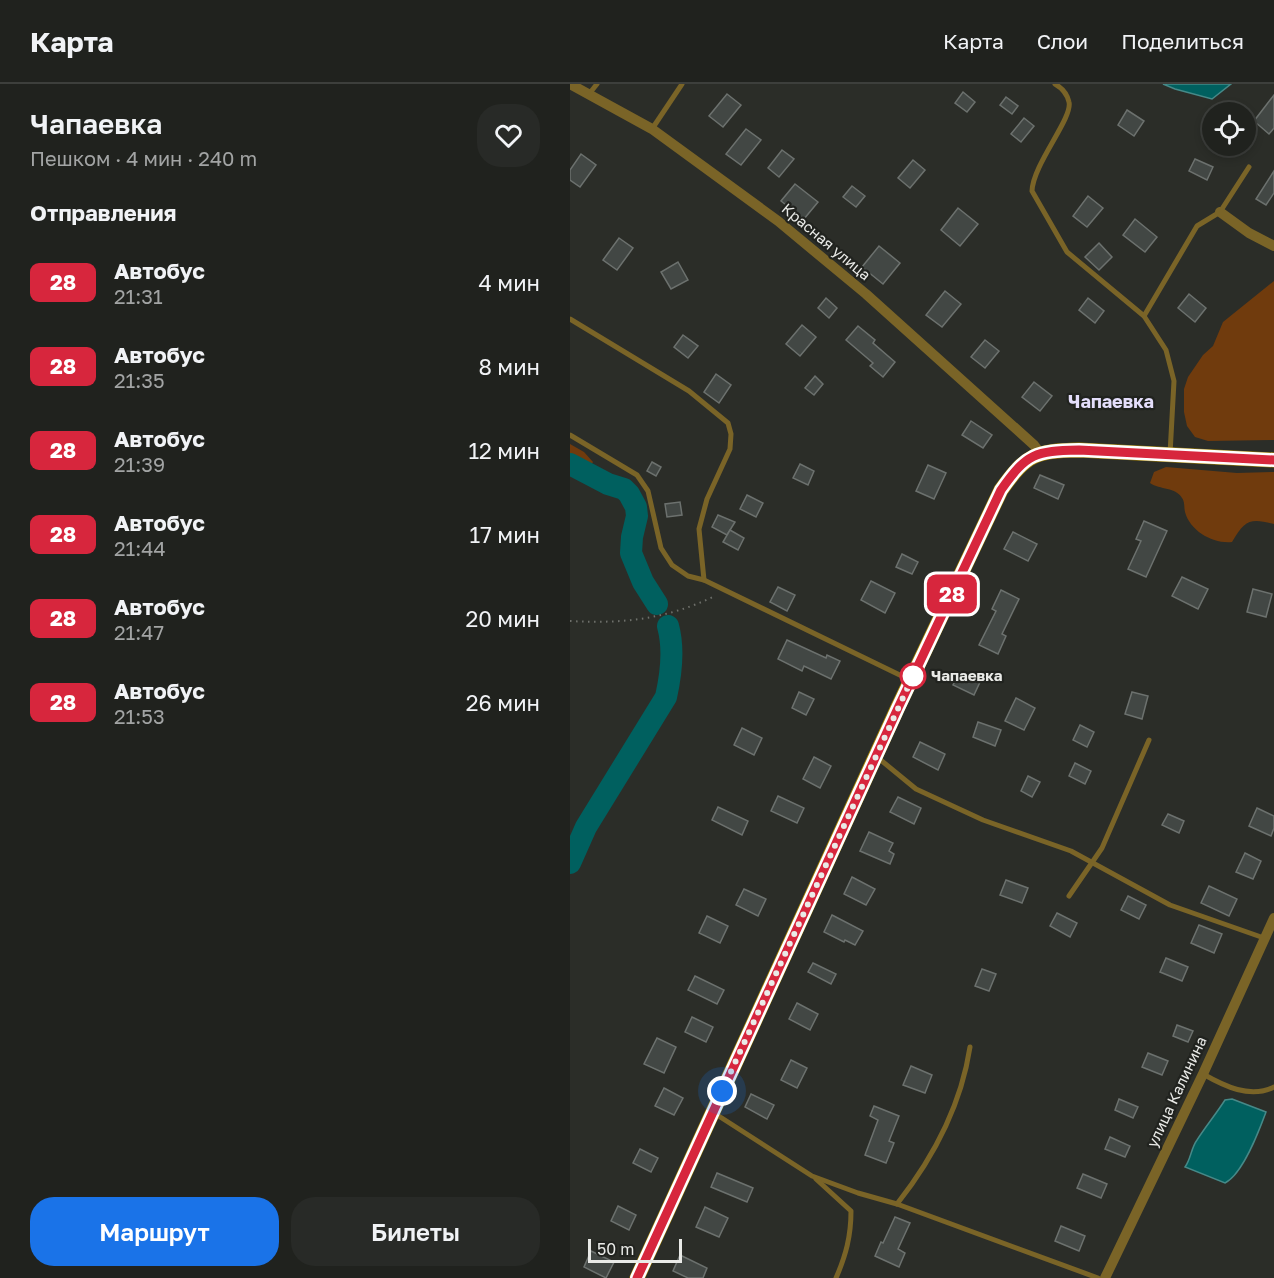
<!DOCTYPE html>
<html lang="ru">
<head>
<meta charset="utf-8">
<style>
	:root { --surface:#20221e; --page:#282a27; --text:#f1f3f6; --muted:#a2a4a4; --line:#3d3f3c; --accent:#1a73e8 }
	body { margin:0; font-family:"Golos Text",sans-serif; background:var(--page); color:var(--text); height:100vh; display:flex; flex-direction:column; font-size:22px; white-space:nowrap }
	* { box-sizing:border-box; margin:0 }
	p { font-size:20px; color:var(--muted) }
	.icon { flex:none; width:33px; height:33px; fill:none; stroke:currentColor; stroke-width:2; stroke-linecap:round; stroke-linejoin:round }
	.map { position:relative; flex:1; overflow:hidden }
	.details { display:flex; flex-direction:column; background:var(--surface); width:570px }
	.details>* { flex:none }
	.badge { padding:0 12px; border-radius:9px; font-size:21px; line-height:39px }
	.tools { position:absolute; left:632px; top:18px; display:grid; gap:12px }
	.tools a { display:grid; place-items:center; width:54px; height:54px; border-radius:50%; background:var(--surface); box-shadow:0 3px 9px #0003,0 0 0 2px var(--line); font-size:30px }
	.scale { position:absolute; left:18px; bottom:15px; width:94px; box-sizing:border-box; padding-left:6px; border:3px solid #e9eae7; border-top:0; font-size:16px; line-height:21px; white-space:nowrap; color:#e9eae7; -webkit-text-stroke:4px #21231f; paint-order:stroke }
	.you { position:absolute; width:30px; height:30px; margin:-15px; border:4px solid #fff; border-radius:50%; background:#1a73e8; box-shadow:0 0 0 9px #1a73e833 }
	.map>.badge { position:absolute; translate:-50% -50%; box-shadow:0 0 0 3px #fff }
	h2 { padding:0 30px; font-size:22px; line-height:54px }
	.round { display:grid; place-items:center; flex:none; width:63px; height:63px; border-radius:24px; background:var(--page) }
	.overview { display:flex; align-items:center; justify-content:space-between; height:102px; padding:0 30px }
	h1 { font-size:28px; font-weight:600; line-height:45px }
	.action { display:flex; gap:12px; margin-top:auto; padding:12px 30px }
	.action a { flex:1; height:69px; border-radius:24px; background:var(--accent); color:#fff; font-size:24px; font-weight:600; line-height:69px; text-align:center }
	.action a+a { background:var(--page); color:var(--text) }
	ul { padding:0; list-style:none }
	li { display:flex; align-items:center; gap:18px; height:84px; padding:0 30px }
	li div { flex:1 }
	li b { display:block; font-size:22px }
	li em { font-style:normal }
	li .badge { min-width:66px; font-weight:700; text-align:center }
	header { display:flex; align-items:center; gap:36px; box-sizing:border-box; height:84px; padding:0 30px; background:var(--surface); border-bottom:2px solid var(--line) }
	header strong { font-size:28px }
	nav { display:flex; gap:33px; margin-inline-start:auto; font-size:21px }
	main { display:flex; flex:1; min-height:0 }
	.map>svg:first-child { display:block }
	.green { fill:#703b0d }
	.water { fill:#00605f; stroke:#468988; stroke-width:1.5 }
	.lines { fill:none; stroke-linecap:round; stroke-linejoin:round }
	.river { stroke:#00605f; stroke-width:22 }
	.building { fill:#424744; stroke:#6c716e; stroke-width:1.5 }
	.path { stroke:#6e706b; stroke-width:2; stroke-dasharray:1.5 4.5; stroke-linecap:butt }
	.lane { stroke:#7a6427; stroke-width:5 }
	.street { stroke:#7a6427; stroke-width:10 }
	.secondary { stroke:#a68303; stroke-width:15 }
	.line-casing { stroke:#fff; stroke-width:14 }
	.line { stroke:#d7263d; stroke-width:9 }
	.walk { stroke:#e9eae7; stroke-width:6; stroke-dasharray:0 10.8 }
	.stop-dot { fill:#fff; stroke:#d7263d; stroke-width:3 }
	.labels { text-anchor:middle; stroke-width:4.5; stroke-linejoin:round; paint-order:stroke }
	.street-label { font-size:15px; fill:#e9eae7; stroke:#21231f }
	.stop-label { font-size:15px; font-weight:bold; fill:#e9eae7; stroke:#21231f; text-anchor:start }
	.quarter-label { font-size:18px; font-weight:bold; fill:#e4defb; stroke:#21231f }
</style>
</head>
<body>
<header>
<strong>Карта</strong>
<nav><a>Карта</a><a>Слои</a><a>Поделиться</a></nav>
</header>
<main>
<section class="details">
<div class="overview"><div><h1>Чапаевка</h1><p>Пешком · 4 мин · 240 m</p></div><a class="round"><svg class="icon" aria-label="heart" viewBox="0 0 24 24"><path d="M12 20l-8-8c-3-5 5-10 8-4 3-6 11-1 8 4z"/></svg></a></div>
<h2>Отправления</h2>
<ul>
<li><span class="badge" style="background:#d7263d;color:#fff">28</span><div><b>Автобус</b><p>21:31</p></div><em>4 мин</em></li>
<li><span class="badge" style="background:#d7263d;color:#fff">28</span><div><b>Автобус</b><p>21:35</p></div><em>8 мин</em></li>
<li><span class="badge" style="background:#d7263d;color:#fff">28</span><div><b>Автобус</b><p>21:39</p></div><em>12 мин</em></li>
<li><span class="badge" style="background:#d7263d;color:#fff">28</span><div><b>Автобус</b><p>21:44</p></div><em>17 мин</em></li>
<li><span class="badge" style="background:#d7263d;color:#fff">28</span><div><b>Автобус</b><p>21:47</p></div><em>20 мин</em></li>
<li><span class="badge" style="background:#d7263d;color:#fff">28</span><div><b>Автобус</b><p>21:53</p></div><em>26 мин</em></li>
</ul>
<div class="action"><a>Маршрут</a><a>Билеты</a></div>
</section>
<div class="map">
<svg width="704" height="1194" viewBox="0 0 704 1194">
	<rect width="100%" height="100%" fill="#2b2d28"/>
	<g class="green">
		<path d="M704,197V356L638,357L625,353L617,342L614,328V305L618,293L633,271L643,262L653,238Z"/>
		<path d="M0,360L14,368L23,378L16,389L0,391Z"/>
		<path d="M596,383L667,389L704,388V440C680,434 675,436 662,458C643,460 620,447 615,428C614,424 615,418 612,414C606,403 590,406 580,399L584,388Z"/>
	</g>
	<g class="water">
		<path d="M593,0H661L642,15L605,5Z"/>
		<path d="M662,1015L696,1028C689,1047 673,1090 655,1099L615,1083C621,1075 621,1064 627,1056C636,1042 646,1030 655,1016Z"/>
	</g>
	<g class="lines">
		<g class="river">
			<path d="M0,380L38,400L54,405L59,410L66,423L67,432L62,453L61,469L73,498L87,520"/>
			<path d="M0,779L16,743L96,613C101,591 104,564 98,542"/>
		</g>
	</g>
	<g class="building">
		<path d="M393,8L405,18L397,28L385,19Z"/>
		<path d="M157,10L171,21L153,43L139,32Z"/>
		<path d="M704,11V44L699,50L684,37Z"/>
		<path d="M436,13L448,22L442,30L430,21Z"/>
		<path d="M557,26L574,37L564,52L548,41Z"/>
		<path d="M454,34L464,42L451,58L441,50Z"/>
		<path d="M176,45L191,56L171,81L156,70Z"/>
		<path d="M212,66L224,75L209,93L198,84Z"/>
		<path d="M11,70L26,81L10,103L0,96V86Z"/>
		<path d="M625,75L643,83L637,96L619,87Z"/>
		<path d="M343,76L355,86L340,104L328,94Z"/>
		<path d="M704,87V109L696,121L686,115Z"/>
		<path d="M225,100L248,118L234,135L211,117Z"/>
		<path d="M282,102L295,112L286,123L273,113Z"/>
		<path d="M518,112L533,124L517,143L503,132Z"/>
		<path d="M388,124L408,140L390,162L371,146Z"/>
		<path d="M565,135L587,153L575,168L553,151Z"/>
		<path d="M49,154L63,164L47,186L33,176Z"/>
		<path d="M529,159L542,173L529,186L515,173Z"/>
		<path d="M309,162L330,179L313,200L292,183Z"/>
		<path d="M108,178L118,196L101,205L91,188Z"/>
		<path d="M375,207L391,220L372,243L356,231Z"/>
		<path d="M619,210L636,224L625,238L608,224Z"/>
		<path d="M256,214L267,224L259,234L248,224Z"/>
		<path d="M518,214L534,227L525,239L509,226Z"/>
		<path d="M232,241L246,253L230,272L216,260Z"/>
		<path d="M288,242L305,256L303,259L325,278L313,293L300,282L303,279L276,256Z"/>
		<path d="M113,251L128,262L118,274L104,263Z"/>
		<path d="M415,256L429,267L415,284L401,273Z"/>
		<path d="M146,290L161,301L149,319L134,308Z"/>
		<path d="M245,292L253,300L244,311L235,304Z"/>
		<path d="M464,298L482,312L470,327L452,313Z"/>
		<path d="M401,337L422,351L413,364L392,351Z"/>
		<path d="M82,378L91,383L86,392L77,387Z"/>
		<path d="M230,380L244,387L238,401L223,394Z"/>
		<path d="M358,381L376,389L364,415L346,407Z"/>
		<path d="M470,391L494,401L488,415L464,404Z"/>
		<path d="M177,411L193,419L186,433L170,425Z"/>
		<path d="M110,418L112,431L97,433L95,420Z"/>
		<path d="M148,431L165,438L157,451L142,443Z"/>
		<path d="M574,437L597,447L576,493L558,485L571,457L566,455Z"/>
		<path d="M160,446L174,454L168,466L153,458Z"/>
		<path d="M443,448L467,460L458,477L434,465Z"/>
		<path d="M332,470L348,478L342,490L326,483Z"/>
		<path d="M612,493L638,505L628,525L602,512Z"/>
		<path d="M301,497L325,509L315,529L291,516Z"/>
		<path d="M208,503L225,511L217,527L200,518Z"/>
		<path d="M683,505L702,510L696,533L677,528Z"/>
		<path d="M431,506L449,515L432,550L436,552L428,570L409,561L426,527L422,525Z"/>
		<path d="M217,556L256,574L257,571L270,577L261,595L234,582L232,587L208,575Z"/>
		<path d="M389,588L410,598L404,611L383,601Z"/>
		<path d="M229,608L244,615L236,631L222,624Z"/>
		<path d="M562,608L578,612L572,635L555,630Z"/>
		<path d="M446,614L465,624L454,646L435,637Z"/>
		<path d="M408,638L431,646L425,662L403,653Z"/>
		<path d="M510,641L524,648L517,663L503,656Z"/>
		<path d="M172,644L192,654L184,671L164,661Z"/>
		<path d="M350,658L375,670L368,686L343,673Z"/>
		<path d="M244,673L261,682L250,704L233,695Z"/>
		<path d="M505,679L521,687L515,700L499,692Z"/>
		<path d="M458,692L470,698L462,713L451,707Z"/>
		<path d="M208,712L234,724L227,739L201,727Z"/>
		<path d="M328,713L351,724L344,740L320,728Z"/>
		<path d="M148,723L178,737L172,751L142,736Z"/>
		<path d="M687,724L704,732V744L701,752L679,742Z"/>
		<path d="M598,730L614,737L609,749L592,741Z"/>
		<path d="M299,748L323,759L319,767L324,770L320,780L290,767Z"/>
		<path d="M675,769L691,777L683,795L666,788Z"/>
		<path d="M282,793L305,805L296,821L274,810Z"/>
		<path d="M436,796L458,804L452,819L430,811Z"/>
		<path d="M639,802L667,815L659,832L631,819Z"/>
		<path d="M174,805L196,815L188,832L166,821Z"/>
		<path d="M558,812L576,821L569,835L551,826Z"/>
		<path d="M487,829L507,839L500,853L480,842Z"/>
		<path d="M262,831L293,847L285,861L275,856L274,858L254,848Z"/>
		<path d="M137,832L158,842L150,859L129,849Z"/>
		<path d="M629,841L652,850L644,869L621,859Z"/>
		<path d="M596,874L618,883L612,897L590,888Z"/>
		<path d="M243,879L266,890L261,900L238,888Z"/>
		<path d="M412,885L426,890L419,907L405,902Z"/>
		<path d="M125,892L154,906L147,920L118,906Z"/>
		<path d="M227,919L248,930L240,946L219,935Z"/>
		<path d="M122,933L143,943L136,958L115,948Z"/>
		<path d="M607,941L623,947L618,958L603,952Z"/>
		<path d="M87,954L106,963L94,989L74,980Z"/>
		<path d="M578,969L598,977L592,991L572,983Z"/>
		<path d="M221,976L237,984L227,1004L211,996Z"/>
		<path d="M341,982L362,991L355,1009L333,1001Z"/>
		<path d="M94,1004L113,1014L104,1031L85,1022Z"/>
		<path d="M181,1010L204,1021L197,1035L175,1023Z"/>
		<path d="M549,1015L568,1023L563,1034L545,1026Z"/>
		<path d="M304,1022L329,1032L319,1057L324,1059L316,1079L295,1071L308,1036L300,1032Z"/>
		<path d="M540,1053L560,1062L555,1073L535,1065Z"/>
		<path d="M70,1065L88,1074L81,1088L63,1079Z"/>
		<path d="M147,1089L183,1104L177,1118L141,1103Z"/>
		<path d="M513,1090L537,1100L531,1114L507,1104Z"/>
		<path d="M48,1122L66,1131L59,1146L41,1137Z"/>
		<path d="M135,1123L158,1134L149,1153L126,1143Z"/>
		<path d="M325,1133L340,1139L328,1165L335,1169L329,1183L305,1172L311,1158L313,1159Z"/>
		<path d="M491,1142L515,1152L509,1167L485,1157Z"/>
		<path d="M21,1167L44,1178L36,1194L14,1183Z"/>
		<path d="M110,1171L137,1184L133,1194H118L103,1187Z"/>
	</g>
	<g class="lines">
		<path class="path" d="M0,537C53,540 97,535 145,512"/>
		<g class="lane">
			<path d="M485,0C492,4 497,9 499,18C503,34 463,80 462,107L497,168L574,232"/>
			<path d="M19,10L27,0"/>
			<path d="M82,45L112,0"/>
			<path d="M0,235L119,307L158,339L161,350L160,365L137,415L129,445L134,496"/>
			<path d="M0,351L67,391L78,407L91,464L102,481L118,492L134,496L338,595"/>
			<path d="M600,370L604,297L596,266L574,232L627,142L650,128L679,83"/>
			<path d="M307,673L346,705L413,736L501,767L600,821L694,854"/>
			<path d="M499,812L532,764L579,656"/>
			<path d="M633,990C654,1002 680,1015 704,1003"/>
			<path d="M144,1029L242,1092L288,1109L327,1120L528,1194"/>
			<path d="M246,1095L281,1127C281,1152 276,1171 266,1194"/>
			<path d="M327,1120C364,1073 391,1022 400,963"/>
		</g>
		<g class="street">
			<path d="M0,0L82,45L208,137L296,210L464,361L470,369"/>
			<path d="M650,128L679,149L704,162"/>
			<path d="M535,1194L633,990L704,834"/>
		</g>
		<path class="secondary" d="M67,1194L328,623L431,406C457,370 465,367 509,366L704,376"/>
	</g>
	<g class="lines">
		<defs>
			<path id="line" d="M67,1194L328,624L431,406C457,369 465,367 509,366L704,376"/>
		</defs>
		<use href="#line" class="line-casing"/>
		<use href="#line" class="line"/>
		<path class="walk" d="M152,1007L343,592"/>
	</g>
	<circle class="stop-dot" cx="343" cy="592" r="12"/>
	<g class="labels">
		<g class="street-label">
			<text transform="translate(256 158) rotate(40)" y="5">Красная улица</text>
			<text transform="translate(607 1008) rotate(-65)" y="5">улица Калинина</text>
		</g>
		<g class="stop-label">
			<text x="361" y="597">Чапаевка</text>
		</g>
		<g class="quarter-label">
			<text x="541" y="324">Чапаевка</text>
		</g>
	</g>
</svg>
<div class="tools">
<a><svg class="icon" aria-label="locate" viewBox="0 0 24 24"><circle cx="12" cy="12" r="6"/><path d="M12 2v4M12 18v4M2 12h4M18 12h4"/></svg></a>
</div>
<div class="scale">50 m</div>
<div class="you" style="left:152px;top:1007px"></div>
<b class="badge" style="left:382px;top:510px;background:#d7263d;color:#fff">28</b>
</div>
</main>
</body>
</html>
